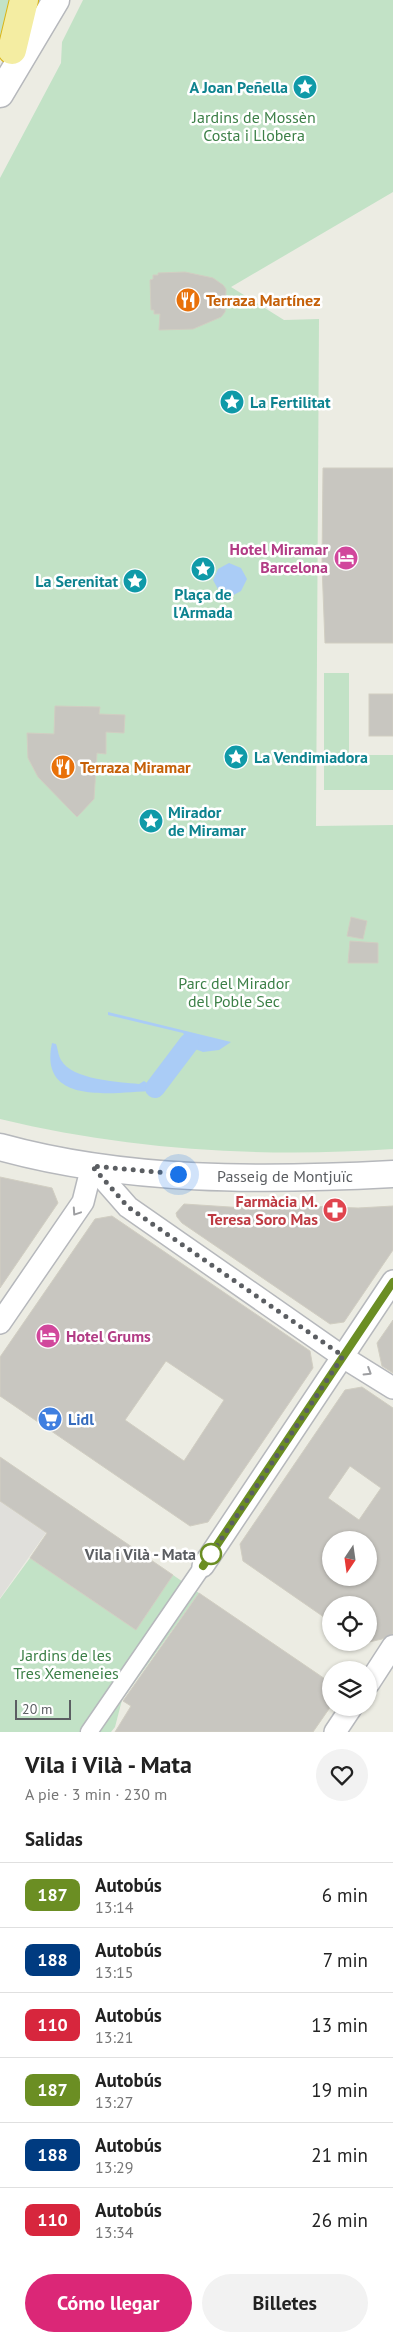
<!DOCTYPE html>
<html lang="es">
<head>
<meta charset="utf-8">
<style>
	:root { --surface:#fff; --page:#f2f2f2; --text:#222; --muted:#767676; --line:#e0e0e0; --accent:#db2777 }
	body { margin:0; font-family:"PT Sans",sans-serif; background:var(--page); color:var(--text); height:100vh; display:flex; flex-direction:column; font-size:19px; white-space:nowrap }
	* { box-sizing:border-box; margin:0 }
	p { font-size:16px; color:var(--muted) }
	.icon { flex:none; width:28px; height:28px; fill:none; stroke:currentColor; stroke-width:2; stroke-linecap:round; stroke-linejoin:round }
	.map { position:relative; height:1732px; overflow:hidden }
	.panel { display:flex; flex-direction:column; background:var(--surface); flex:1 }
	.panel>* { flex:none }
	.badge { padding:0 10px; border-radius:8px; font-size:18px; line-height:32px }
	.needle { width:32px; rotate:193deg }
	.tools { position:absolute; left:322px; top:1531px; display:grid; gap:10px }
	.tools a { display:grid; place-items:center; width:55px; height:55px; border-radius:50%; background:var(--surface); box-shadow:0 1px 4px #0004; font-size:25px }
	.scale { position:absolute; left:15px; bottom:12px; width:56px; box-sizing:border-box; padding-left:5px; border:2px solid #5b5e62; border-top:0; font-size:14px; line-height:18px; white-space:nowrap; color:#5b5e62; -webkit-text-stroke:4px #fff; paint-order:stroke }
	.you { position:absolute; width:25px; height:25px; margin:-12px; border:4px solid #fff; border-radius:50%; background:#1a73e8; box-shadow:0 0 0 8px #1a73e833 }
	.map>.badge { position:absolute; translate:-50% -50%; box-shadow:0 0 0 2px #fff }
	h2 { padding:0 25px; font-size:19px; line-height:45px }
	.round { display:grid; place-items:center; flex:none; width:52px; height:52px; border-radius:26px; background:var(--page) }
	.headline { display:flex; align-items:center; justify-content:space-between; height:85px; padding:0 25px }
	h1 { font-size:24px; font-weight:700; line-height:38px }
	.action { display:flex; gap:10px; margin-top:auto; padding:10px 25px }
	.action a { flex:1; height:58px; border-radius:30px; background:var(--accent); color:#fff; font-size:20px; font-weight:700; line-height:58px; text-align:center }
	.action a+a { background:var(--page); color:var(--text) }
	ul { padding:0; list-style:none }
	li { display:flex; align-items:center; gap:15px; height:65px; padding:0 25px; border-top:1px solid var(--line) }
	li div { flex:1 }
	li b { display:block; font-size:19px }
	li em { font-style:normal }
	li .badge { min-width:55px; font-weight:700; text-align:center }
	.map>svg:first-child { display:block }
	.industrial { fill:#e0dfdb }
	.green { fill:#c2e2c6; fill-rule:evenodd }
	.water { fill:#aaccf6 }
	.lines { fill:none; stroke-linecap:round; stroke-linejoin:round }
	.canal { stroke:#aaccf6; stroke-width:20 }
	.building { fill:#c8c6c0; stroke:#d1cec2; fill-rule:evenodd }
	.pedestrian-casing { stroke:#b6b8bc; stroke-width:19 }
	.minor-casing { stroke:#b6b8bc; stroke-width:24 }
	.tertiary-casing { stroke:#b6b8bc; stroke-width:29 }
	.trunk-casing { stroke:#d9b417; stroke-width:30 }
	.pedestrian { stroke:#fff; stroke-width:16 }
	.minor { stroke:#fff; stroke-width:21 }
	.tertiary { stroke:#fff; stroke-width:26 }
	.trunk { stroke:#f4eda2; stroke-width:28 }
	.oneway { stroke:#9d9ea1 }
	.line-casing { stroke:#fff; stroke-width:11 }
	.line { stroke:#6b8e23; stroke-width:8 }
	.walk { stroke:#5b5e62; stroke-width:5; stroke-dasharray:0 9 }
	.stop-dot { fill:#fff; stroke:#6b8e23; stroke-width:2.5 }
	.labels { text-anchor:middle; stroke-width:5; stroke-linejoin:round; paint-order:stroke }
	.culture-label { font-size:16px; font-weight:bold; fill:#0d838f; stroke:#fff; text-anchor:start }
	.park-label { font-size:16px; fill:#3d8048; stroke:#fff }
	.food-label { font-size:16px; font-weight:bold; fill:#c56008; stroke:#fff; text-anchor:start }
	.hotel-label { font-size:16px; font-weight:bold; fill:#b23c85; stroke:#fff; text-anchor:end }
	.street-label { font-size:16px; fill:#5b5e62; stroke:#fff }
	.health-label { font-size:16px; font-weight:bold; fill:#be3a42; stroke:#fff; text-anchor:end }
	.shop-label { font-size:16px; font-weight:bold; fill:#366cbe; stroke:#fff; text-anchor:start }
	.stop-label { font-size:16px; font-weight:bold; fill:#5b5e62; stroke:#fff; text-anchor:end }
</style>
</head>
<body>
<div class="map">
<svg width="393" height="1732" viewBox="0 0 393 1732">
	<rect width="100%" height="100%" fill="#ecece3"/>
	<path class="industrial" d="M0,1457L67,1503L0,1598Z"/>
	<g class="green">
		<path d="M0,0H15L0,57Z"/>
		<path d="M83,0H393V192L231,287L284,320L319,319L316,826L393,825V1149C261,1158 129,1150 0,1119V178L61,63L62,42ZM222,569L230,597C219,594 218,583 216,573Z"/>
		<path d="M324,673H349V755H393V790H324Z"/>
		<path d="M30,1558L136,1630L173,1575L199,1593L122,1700L115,1727L111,1732H0V1599Z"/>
	</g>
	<g class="water">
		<path d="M229,563L241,568L247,579L241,591L230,597L219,591L213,580L218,569Z"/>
		<path d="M108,1012L231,1042L219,1050L203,1052L195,1049L183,1033L108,1015Z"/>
		<path d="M52,1043L56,1044C58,1049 58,1055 61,1060C72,1080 119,1082 139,1084L144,1081L156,1089L153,1091C115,1092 38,1107 52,1043Z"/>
	</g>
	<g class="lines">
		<path class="canal" d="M155,1088L189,1043"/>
	</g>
	<g class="building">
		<path d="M185,272L213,278L223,285L226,289L225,312L221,317L193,329L159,330L160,314H154V310H151L150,280L153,279V275H158V273Z"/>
		<path d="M323,468H393V643H325L322,565Z"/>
		<rect x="369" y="694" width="24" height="42"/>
		<path d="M55,706L100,707L99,714L125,715L124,733L106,732V754L97,753L94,799L77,817L38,777L28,758L27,733L54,734Z"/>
		<path d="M351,917L367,921L363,939L347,936Z"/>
		<path d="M350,941L378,943V963H348Z"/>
		<path d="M0,1177L52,1188L58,1203L0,1288Z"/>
		<path d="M184,1204L245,1208L306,1206L358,1208L393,1206V1250L344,1322L330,1324L182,1223L177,1217L176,1213Z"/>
		<path d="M112,1216L310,1351L313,1368L208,1522L190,1526L0,1396V1357L95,1219ZM166,1361L224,1400L184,1461L125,1420Z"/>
		<path d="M393,1320V1373L382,1366L377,1343Z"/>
		<path d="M362,1387L393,1408V1634L382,1639L369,1642V1605H331V1622L243,1561L240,1544L345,1390ZM350,1466L381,1488L359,1520L328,1498ZM331,1540H369V1578H331Z"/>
		<path d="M0,1457L173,1575L136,1630L30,1558L47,1533L0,1501Z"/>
		<path d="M199,1593L331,1683V1706L313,1732H115L131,1706L123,1701Z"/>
	</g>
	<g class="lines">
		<defs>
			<path id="pedestrian" d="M89,1732L203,1566"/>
			<g id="minor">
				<path d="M92,1166L128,1207L343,1357L393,1388"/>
				<path d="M0,1323L83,1202L92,1166"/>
				<path d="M203,1566L393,1281"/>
				<path d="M369,1683L393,1646"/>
				<path d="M335,1732L351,1708"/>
			</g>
			<g id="tertiary">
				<path d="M0,94L56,0"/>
				<path d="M0,1147C127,1182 263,1181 393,1174"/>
			</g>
			<path id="trunk" d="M12,50L24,0"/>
		</defs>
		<use href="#pedestrian" class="pedestrian-casing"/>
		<use href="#minor" class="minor-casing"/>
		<use href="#tertiary" class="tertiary-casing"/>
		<use href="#trunk" class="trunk-casing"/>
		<use href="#pedestrian" class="pedestrian"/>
		<use href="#minor" class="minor"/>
		<use href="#tertiary" class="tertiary"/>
		<use href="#trunk" class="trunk"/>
	</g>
	<defs><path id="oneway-chevron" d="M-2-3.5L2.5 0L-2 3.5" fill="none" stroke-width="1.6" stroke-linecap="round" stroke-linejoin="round" transform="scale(1.25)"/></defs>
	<g class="oneway">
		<use href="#oneway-chevron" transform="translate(76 1212) rotate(124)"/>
		<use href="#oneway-chevron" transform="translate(368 1372) rotate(32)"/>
	</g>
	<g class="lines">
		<defs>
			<path id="line" d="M203,1566L393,1282"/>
		</defs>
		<use href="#line" class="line-casing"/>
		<use href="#line" class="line"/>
		<path class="walk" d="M178,1174L92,1166L128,1207L343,1356L210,1556L211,1554"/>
	</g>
	<defs>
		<symbol id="sight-disc" viewBox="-11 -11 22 22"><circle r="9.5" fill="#0f9aa8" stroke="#fff"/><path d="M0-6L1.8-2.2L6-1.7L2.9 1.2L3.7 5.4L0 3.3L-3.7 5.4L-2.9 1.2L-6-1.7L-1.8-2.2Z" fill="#fff"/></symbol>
		<symbol id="restaurant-disc" viewBox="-11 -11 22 22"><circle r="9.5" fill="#e8710a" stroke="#fff"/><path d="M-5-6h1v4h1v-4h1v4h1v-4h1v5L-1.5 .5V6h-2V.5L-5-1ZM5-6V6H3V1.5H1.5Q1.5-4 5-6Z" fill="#fff"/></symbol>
		<symbol id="hotel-disc" viewBox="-11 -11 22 22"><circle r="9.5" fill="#d1479c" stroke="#fff"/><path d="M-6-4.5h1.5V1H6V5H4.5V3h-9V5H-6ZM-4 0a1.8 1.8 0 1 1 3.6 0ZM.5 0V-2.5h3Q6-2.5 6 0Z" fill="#fff"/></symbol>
		<symbol id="pharmacy-disc" viewBox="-11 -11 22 22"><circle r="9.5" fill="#e0444e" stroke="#fff"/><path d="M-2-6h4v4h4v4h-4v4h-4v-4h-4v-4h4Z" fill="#fff"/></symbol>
		<symbol id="supermarket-disc" viewBox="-11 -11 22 22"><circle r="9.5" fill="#3f7fe0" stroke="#fff"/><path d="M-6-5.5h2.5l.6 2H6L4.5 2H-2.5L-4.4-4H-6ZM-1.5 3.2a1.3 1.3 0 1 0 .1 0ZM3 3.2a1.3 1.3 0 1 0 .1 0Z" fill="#fff"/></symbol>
	</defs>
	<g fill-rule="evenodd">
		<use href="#sight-disc" x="291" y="73" width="28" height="28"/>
		<use href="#restaurant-disc" x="174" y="286" width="28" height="28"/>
		<use href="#sight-disc" x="218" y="388" width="28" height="28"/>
		<use href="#hotel-disc" x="332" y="544" width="28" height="28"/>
		<use href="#sight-disc" x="189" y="555" width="28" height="28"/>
		<use href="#sight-disc" x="121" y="567" width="28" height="28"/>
		<use href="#sight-disc" x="222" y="743" width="28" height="28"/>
		<use href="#restaurant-disc" x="49" y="753" width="28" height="28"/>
		<use href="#sight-disc" x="137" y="807" width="28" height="28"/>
		<use href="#pharmacy-disc" x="321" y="1196" width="28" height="28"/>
		<use href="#hotel-disc" x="34" y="1322" width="28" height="28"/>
		<use href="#supermarket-disc" x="36" y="1405" width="28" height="28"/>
	</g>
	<circle class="stop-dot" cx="211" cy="1554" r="10"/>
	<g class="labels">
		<g class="culture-label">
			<text x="288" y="93" text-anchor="end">A Joan Peñella</text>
			<text x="250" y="408">La Fertilitat</text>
			<text x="118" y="587" text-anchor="end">La Serenitat</text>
			<text x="203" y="600" text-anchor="middle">Plaça de<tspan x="203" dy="18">l'Armada</tspan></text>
			<text x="254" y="763">La Vendimiadora</text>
			<text x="168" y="818">Mirador<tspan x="168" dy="18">de Miramar</tspan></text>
		</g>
		<g class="park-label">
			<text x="254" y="123">Jardins de Mossèn<tspan x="254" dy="18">Costa i Llobera</tspan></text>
			<text x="234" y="989">Parc del Mirador<tspan x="234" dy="18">del Poble Sec</tspan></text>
			<text x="66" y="1661">Jardins de les<tspan x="66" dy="18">Tres Xemeneies</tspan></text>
		</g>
		<g class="food-label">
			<text x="206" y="306">Terraza Martínez</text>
			<text x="80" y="773">Terraza Miramar</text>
		</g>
		<g class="hotel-label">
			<text x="328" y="555">Hotel Miramar<tspan x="328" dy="18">Barcelona</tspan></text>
			<text x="66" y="1342" text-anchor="start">Hotel Grums</text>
		</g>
		<g class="street-label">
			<text x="285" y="1182">Passeig de Montjuïc</text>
		</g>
		<g class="health-label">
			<text x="318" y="1207">Farmàcia M.<tspan x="318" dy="18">Teresa Soro Mas</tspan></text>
		</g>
		<g class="shop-label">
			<text x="68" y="1425">Lidl</text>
		</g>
		<g class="stop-label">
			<text x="196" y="1560">Vila i Vilà - Mata</text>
		</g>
	</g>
</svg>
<div class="tools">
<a><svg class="needle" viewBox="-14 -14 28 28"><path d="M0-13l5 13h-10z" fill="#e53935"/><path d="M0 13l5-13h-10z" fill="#767676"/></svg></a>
<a><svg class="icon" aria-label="locate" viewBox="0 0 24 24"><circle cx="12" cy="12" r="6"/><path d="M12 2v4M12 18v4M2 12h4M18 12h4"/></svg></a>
<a><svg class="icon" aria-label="layers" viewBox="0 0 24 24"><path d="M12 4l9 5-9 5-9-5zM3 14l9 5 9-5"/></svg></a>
</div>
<div class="scale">20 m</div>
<div class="you" style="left:178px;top:1174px"></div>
</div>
<section class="panel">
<div class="headline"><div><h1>Vila i Vilà - Mata</h1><p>A pie · 3 min · 230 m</p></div><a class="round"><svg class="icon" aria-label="heart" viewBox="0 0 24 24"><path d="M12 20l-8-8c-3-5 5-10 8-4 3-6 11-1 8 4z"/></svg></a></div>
<h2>Salidas</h2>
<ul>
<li><span class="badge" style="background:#6b8e23;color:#fff">187</span><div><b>Autobús</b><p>13:14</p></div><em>6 min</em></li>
<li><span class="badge" style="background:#003b80;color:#fff">188</span><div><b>Autobús</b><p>13:15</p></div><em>7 min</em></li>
<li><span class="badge" style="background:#d7263d;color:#fff">110</span><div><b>Autobús</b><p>13:21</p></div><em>13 min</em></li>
<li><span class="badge" style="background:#6b8e23;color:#fff">187</span><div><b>Autobús</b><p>13:27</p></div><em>19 min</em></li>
<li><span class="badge" style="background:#003b80;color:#fff">188</span><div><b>Autobús</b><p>13:29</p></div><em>21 min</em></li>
<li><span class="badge" style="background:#d7263d;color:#fff">110</span><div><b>Autobús</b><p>13:34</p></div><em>26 min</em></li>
</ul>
<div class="action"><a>Cómo llegar</a><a>Billetes</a></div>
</section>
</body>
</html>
